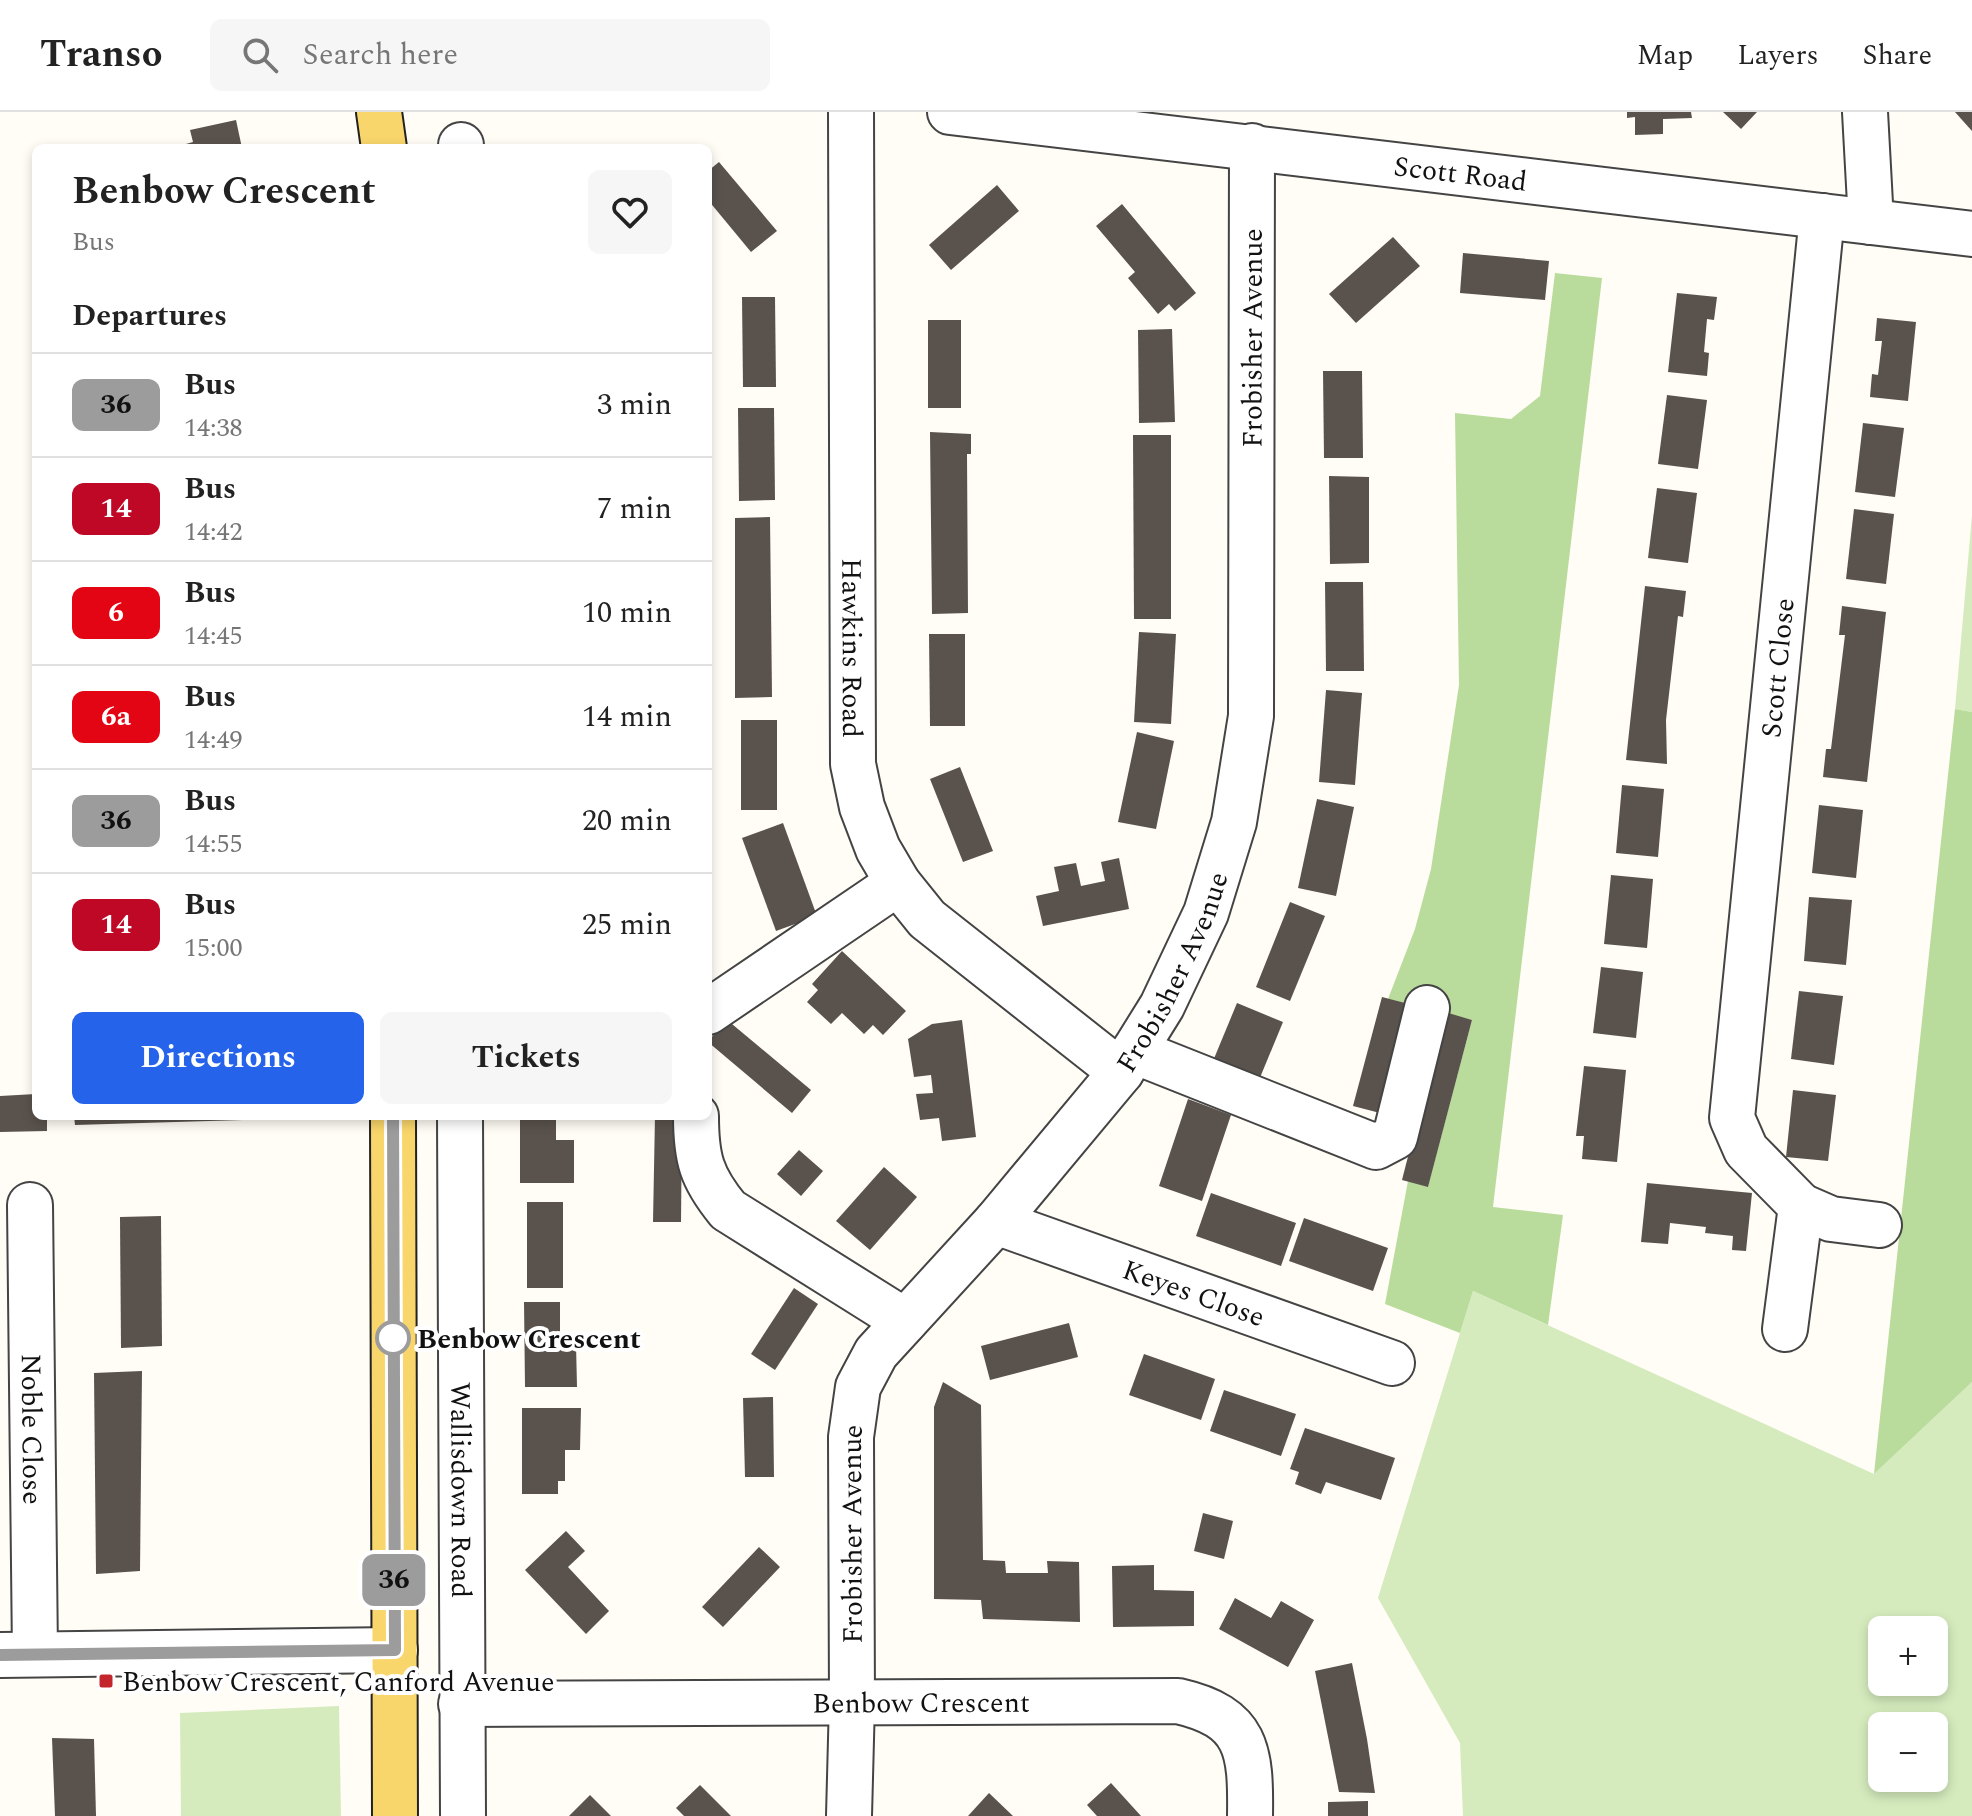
<!DOCTYPE html>
<html lang="en">
<head>
<meta charset="utf-8">
<style>
	:root { --surface:#fff; --page:#f6f6f6; --text:#222; --muted:#767676; --line:#e0e0e0; --accent:#2563eb }
	body { margin:0; font-family:Spectral,serif; background:var(--page); color:var(--text); height:100vh; display:flex; flex-direction:column; font-size:30px; white-space:nowrap }
	* { box-sizing:border-box; margin:0 }
	p { font-size:26px; color:var(--muted) }
	.icon { flex:none; width:44px; height:44px; fill:none; stroke:currentColor; stroke-width:2; stroke-linecap:round; stroke-linejoin:round }
	.map { position:relative; flex:1; overflow:hidden }
	.sheet { position:absolute; left:32px; top:32px; width:680px; height:976px; display:flex; flex-direction:column; background:var(--surface); border-radius:12px; box-shadow:0 4px 12px #0003 }
	.sheet>* { flex:none }
	.badge { padding:0 16px; border-radius:12px; font-size:28px; line-height:52px }
	.buttons { position:absolute; left:1868px; top:1504px; display:grid; gap:16px }
	.buttons a { display:grid; place-items:center; width:80px; height:80px; border-radius:12px; background:var(--surface); box-shadow:0 4px 12px #0003; font-size:40px }
	.map>.badge { position:absolute; translate:-50% -50%; box-shadow:0 0 0 4px #fff }
	h2 { padding:0 40px; font-size:30px; line-height:72px }
	.round { display:grid; place-items:center; flex:none; width:84px; height:84px; border-radius:12px; background:var(--page) }
	.headline { display:flex; align-items:center; justify-content:space-between; height:136px; padding:0 40px }
	h1 { font-size:38px; font-weight:700; line-height:60px }
	.primary-button { display:flex; gap:16px; margin-top:auto; padding:16px 40px }
	.primary-button a { flex:1; height:92px; border-radius:12px; background:var(--accent); color:#fff; font-size:32px; font-weight:700; line-height:92px; text-align:center }
	.primary-button a+a { background:var(--page); color:var(--text) }
	ul { padding:0; list-style:none }
	li { display:flex; align-items:center; gap:24px; height:104px; padding:0 40px; border-top:2px solid var(--line) }
	li div { flex:1 }
	li b { display:block; font-size:30px }
	li em { font-style:normal }
	li .badge { min-width:88px; font-weight:700; text-align:center }
	header { display:flex; align-items:center; gap:48px; box-sizing:border-box; height:112px; padding:0 40px; background:var(--surface); border-bottom:2px solid var(--line) }
	header strong { font-size:38px }
	nav { display:flex; gap:44px; margin-inline-start:auto; font-size:28px }
	.search { width:560px; height:72px; background:var(--page); display:flex; align-items:center; gap:20px; box-sizing:border-box; padding:0 28px; border-radius:12px; color:var(--muted); font-size:30px }
	.map>svg:first-child { display:block }
	.green { fill:#d5ebbd; fill-rule:evenodd }
	.forest { fill:#b9dc9c }
	.building { fill:#5a524d }
	.lines { fill:none; stroke-linecap:round; stroke-linejoin:round }
	.minor-casing { stroke:#444; stroke-width:48 }
	.major-casing { stroke:#222; stroke-width:48 }
	.minor { stroke:#fff; stroke-width:44 }
	.major { stroke:#f9d66b; stroke-width:44 }
	.line-casing { stroke:#fff; stroke-width:18 }
	.line { stroke:#9d9c9c; stroke-width:12 }
	.stop-dot { fill:#fff; stroke:#9d9c9c; stroke-width:4 }
	.poi-dot { fill:#c4262e; stroke:#fff; stroke-width:3 }
	.labels { text-anchor:middle; stroke-width:8; stroke-linejoin:round; paint-order:stroke }
	.street-label { font-size:28px; fill:#111; stroke:#fff }
	.stop-label { font-size:28px; font-weight:bold; fill:#111; stroke:#fff; text-anchor:start }
	.poi-label { font-size:28px; fill:#111; stroke:#fff; text-anchor:start }
</style>
</head>
<body>
<header>
<strong>Transo</strong>
<div class="search"><svg class="icon" aria-label="search" viewBox="0 0 24 24"><circle cx="10" cy="10" r="6"/><path d="M15 15l6 6"/></svg>Search here</div>
<nav><a>Map</a><a>Layers</a><a>Share</a></nav>
</header>
<div class="map">
<svg width="1972" height="1704" viewBox="0 0 1972 1704">
	<rect width="100%" height="100%" fill="#fffdf5"/>
	<g class="green">
		<path d="M1972,403V600L1955,597Z"/>
		<path d="M1473,1179L1874,1362L1972,1270V1704H1463L1460,1631L1378,1486ZM1882,1518H1934V1570H1882ZM1882,1614H1934V1666H1882Z"/>
		<path d="M339,1594L341,1704H181L180,1601Z"/>
	</g>
	<g class="forest">
		<path d="M1555,161L1602,166L1493,1095L1563,1103L1548,1213L1473,1179L1460,1221L1385,1192L1408,1069L1428,1074L1472,908L1388,887L1415,817L1431,757L1459,573L1455,301L1511,307L1540,284Z"/>
		<path d="M1955,597L1972,600V1270L1874,1362Z"/>
	</g>
	<g class="building">
		<path d="M1627,0H1691L1692,6L1663,7V22L1635,23V5L1627,6Z"/>
		<path d="M1723,0H1757L1741,17Z"/>
		<path d="M1955,0H1972V19L1963,9Z"/>
		<path d="M236,8L242,36H172L193,30L190,18Z"/>
		<path d="M719,50L777,119L751,140L708,88V59Z"/>
		<path d="M997,73L1019,99L951,158L929,133Z"/>
		<path d="M1122,92L1196,181L1175,199L1169,192L1158,202L1128,166L1135,160L1096,114Z"/>
		<path d="M1393,125L1420,154L1356,211L1329,182Z"/>
		<path d="M1463,141L1549,149L1545,188L1460,181Z"/>
		<path d="M1677,181L1717,185L1714,208L1707,207L1704,240L1709,241L1707,264L1668,260Z"/>
		<path d="M742,185H775L776,275H743Z"/>
		<path d="M1877,206L1916,210L1908,289L1870,285L1872,262L1878,263L1882,229H1875Z"/>
		<rect x="928" y="208" width="33" height="88"/>
		<path d="M1172,217L1175,310L1139,311L1138,218Z"/>
		<path d="M1323,259H1362L1363,346H1324Z"/>
		<path d="M1667,283L1707,288L1698,357L1658,352Z"/>
		<path d="M738,296H774L775,388L739,389Z"/>
		<path d="M1863,311L1904,316L1895,385L1855,380Z"/>
		<path d="M930,320L971,322V342H967L968,501L932,502Z"/>
		<path d="M1133,323H1171V507H1134Z"/>
		<path d="M1329,364L1369,365V451L1330,452Z"/>
		<path d="M1657,376L1697,381L1688,451L1648,446Z"/>
		<path d="M1854,397L1894,402L1886,472L1846,467Z"/>
		<path d="M770,405L772,585L735,586V406Z"/>
		<path d="M1325,470H1363L1364,559H1326Z"/>
		<path d="M1645,474L1686,479L1683,505L1678,504L1666,608L1667,652L1626,648Z"/>
		<path d="M1842,494L1886,500L1867,670L1823,665L1826,637H1831L1845,523H1839Z"/>
		<path d="M1139,520L1176,522L1171,612L1134,610Z"/>
		<path d="M929,522H965V614H930Z"/>
		<path d="M1326,578L1362,581L1355,673L1319,670Z"/>
		<rect x="741" y="608" width="36" height="90"/>
		<path d="M1137,620L1174,629L1156,717L1118,710Z"/>
		<path d="M960,655L993,739L963,750L930,667Z"/>
		<path d="M1622,673L1664,677L1658,745L1616,741Z"/>
		<path d="M1317,687L1354,695L1336,784L1298,776Z"/>
		<path d="M1819,693L1863,698L1856,766L1812,761Z"/>
		<path d="M783,711L817,804L776,819L742,726Z"/>
		<path d="M1119,746L1129,797L1043,814L1036,784L1059,779L1054,755L1076,751L1081,774L1105,769L1101,750Z"/>
		<path d="M1611,763L1653,767L1647,836L1604,832Z"/>
		<path d="M1809,785L1852,788L1846,853L1804,849Z"/>
		<path d="M1290,790L1325,804L1290,889L1256,875Z"/>
		<path d="M842,839L906,899L883,923L873,913L864,922L842,901L831,912L807,890L818,878L812,872Z"/>
		<path d="M1601,855L1643,860L1636,926L1593,921Z"/>
		<path d="M1799,879L1843,884L1834,953L1791,947Z"/>
		<path d="M1382,885L1409,892L1380,1001L1353,994Z"/>
		<path d="M1237,891L1283,910L1259,968L1213,949Z"/>
		<path d="M1445,900L1472,908L1428,1075L1402,1068Z"/>
		<path d="M726,907L811,978L792,1001L708,930Z"/>
		<path d="M962,908L976,1025L942,1029L939,1006L920,1008L916,982L933,981L931,963L914,965L908,927L932,912Z"/>
		<path d="M1584,954L1626,958L1617,1050L1582,1047L1584,1024H1576Z"/>
		<path d="M1793,978L1836,983L1828,1049L1786,1045Z"/>
		<path d="M36,982V1004H47V1019L0,1020V984Z"/>
		<path d="M1188,987L1231,1003L1202,1089L1159,1074Z"/>
		<path d="M74,1004H244L243,1008L75,1013Z"/>
		<path d="M520,1004H556V1028H574V1071H520Z"/>
		<path d="M655,1004H682L681,1110H653Z"/>
		<path d="M799,1038L823,1059L801,1084L777,1062Z"/>
		<path d="M884,1055L917,1085L870,1138L836,1109Z"/>
		<path d="M1647,1071L1752,1081L1746,1139L1732,1138L1733,1124L1705,1121L1706,1115L1670,1111L1668,1132L1641,1130Z"/>
		<path d="M1211,1081L1296,1111L1281,1154L1196,1124Z"/>
		<rect x="527" y="1090" width="36" height="86"/>
		<path d="M161,1104L162,1234L121,1236L120,1105Z"/>
		<path d="M1304,1106L1388,1136L1373,1179L1289,1149Z"/>
		<path d="M794,1176L818,1192L775,1258L751,1242Z"/>
		<path d="M524,1190H560V1232H576L577,1275H525Z"/>
		<path d="M1069,1211L1078,1245L990,1268L981,1234Z"/>
		<path d="M1144,1242L1215,1267L1201,1308L1129,1283Z"/>
		<path d="M142,1259L140,1459L96,1462L94,1261Z"/>
		<path d="M943,1270L981,1293L983,1448L1005,1449L1006,1461H1048L1047,1449L1079,1450L1080,1510L983,1507L981,1488L934,1487V1295Z"/>
		<path d="M1224,1278L1296,1302L1281,1344L1210,1319Z"/>
		<path d="M773,1285L774,1365H745L743,1286Z"/>
		<path d="M522,1296H581L580,1338H565V1369H558V1382H522Z"/>
		<path d="M1305,1316L1395,1346L1381,1388L1326,1370L1321,1382L1295,1372L1299,1360L1290,1357Z"/>
		<path d="M1203,1401L1233,1409L1224,1447L1194,1439Z"/>
		<path d="M566,1419L585,1439L568,1455L609,1499L586,1522L525,1458Z"/>
		<path d="M759,1435L780,1455L723,1515L702,1495Z"/>
		<path d="M1154,1453V1478L1194,1479V1514L1113,1515L1112,1454Z"/>
		<path d="M1235,1486L1271,1506L1281,1489L1314,1508L1288,1555L1219,1517Z"/>
		<path d="M1352,1551L1367,1627L1375,1681L1339,1680L1315,1559Z"/>
		<path d="M52,1626L94,1627L96,1704H55Z"/>
		<path d="M1111,1671L1141,1704H1097L1087,1693Z"/>
		<path d="M700,1673L731,1704H684L676,1696Z"/>
		<path d="M989,1681L1013,1704H968Z"/>
		<path d="M590,1683L611,1704H569Z"/>
		<path d="M1368,1689V1704H1328V1690Z"/>
	</g>
	<g class="lines">
		<defs>
			<g id="minor">
				<path id="s1" d="M851,0L853,652L862,695L878,737L898,771L927,807L1121,960"/>
				<path id="s2" d="M950,0L1972,122"/>
				<path d="M1865,0L1871,110"/>
				<path d="M461,36V33"/>
				<path d="M708,900L898,771"/>
				<path d="M1134,939L1376,1035L1395,1025L1427,896"/>
				<path id="s3" d="M460,1004L463,1704"/>
				<path d="M696,1004C696,1046 701,1065 728,1098L905,1209"/>
				<path id="s4" d="M30,1093L35,1542"/>
				<path d="M1801,1094L1831,1107L1879,1113"/>
				<path id="s5" d="M996,1110L1392,1251"/>
				<path id="s6" d="M1785,1217L1801,1094L1746,1038L1732,1006L1822,104"/>
				<path d="M0,1543L395,1538"/>
				<path id="s7" d="M461,1592L1178,1589C1248,1605 1251,1638 1250,1704"/>
				<path id="s8" d="M849,1704L852,1589L851,1325L858,1275L876,1241L996,1110L1121,960L1162,894L1206,801L1234,710L1251,604L1252,34"/>
			</g>
			<g id="major">
				<path d="M379,0L384,36"/>
				<path d="M393,1004L395,1704"/>
			</g>
		</defs>
		<use href="#minor" class="minor-casing"/>
		<use href="#major" class="major-casing"/>
		<use href="#minor" class="minor"/>
		<use href="#major" class="major"/>
	</g>
	<g class="lines">
		<defs>
			<path id="line" d="M0,1543L395,1538L393,1004"/>
		</defs>
		<use href="#line" class="line-casing"/>
		<use href="#line" class="line"/>
	</g>
	<circle class="stop-dot" cx="393" cy="1226" r="16"/>
	<rect class="poi-dot" x="98" y="1561" width="16" height="16" rx="4"/>
	<g class="labels">
		<g class="street-label">
			<text dy="10" stroke="none"><textPath href="#s2" startOffset="514">Scott Road</textPath></text>
			<text dy="10" stroke="none"><textPath href="#s8" startOffset="1602">Frobisher Avenue</textPath></text>
			<text dy="10" stroke="none"><textPath href="#s1" startOffset="536">Hawkins Road</textPath></text>
			<text dy="10" stroke="none"><textPath href="#s6" startOffset="690">Scott Close</textPath></text>
			<text dy="10" stroke="none"><textPath href="#s8" startOffset="954">Frobisher Avenue</textPath></text>
			<text dy="10" stroke="none"><textPath href="#s5" startOffset="210">Keyes Close</textPath></text>
			<text dy="10" stroke="none"><textPath href="#s4" startOffset="224">Noble Close</textPath></text>
			<text dy="10" stroke="none"><textPath href="#s3" startOffset="374">Wallisdown Road</textPath></text>
			<text dy="10" stroke="none"><textPath href="#s8" startOffset="282">Frobisher Avenue</textPath></text>
			<text dy="10" stroke="none"><textPath href="#s7" startOffset="460">Benbow Crescent</textPath></text>
		</g>
		<g class="stop-label">
			<text x="417" y="1236">Benbow Crescent</text>
		</g>
		<g class="poi-label">
			<text x="122" y="1579">Benbow Crescent, Canford Avenue</text>
		</g>
	</g>
</svg>
<div class="buttons">
<a>+</a>
<a>−</a>
</div>
<b class="badge" style="left:394px;top:1468px;background:#9d9c9c;color:#111">36</b>
<section class="sheet">
<div class="headline"><div><h1>Benbow Crescent</h1><p>Bus</p></div><a class="round"><svg class="icon" aria-label="heart" viewBox="0 0 24 24"><path d="M12 20l-8-8c-3-5 5-10 8-4 3-6 11-1 8 4z"/></svg></a></div>
<h2>Departures</h2>
<ul>
<li><span class="badge" style="background:#9d9c9c;color:#111">36</span><div><b>Bus</b><p>14:38</p></div><em>3 min</em></li>
<li><span class="badge" style="background:#be0826;color:#fff">14</span><div><b>Bus</b><p>14:42</p></div><em>7 min</em></li>
<li><span class="badge" style="background:#e30513;color:#fff">6</span><div><b>Bus</b><p>14:45</p></div><em>10 min</em></li>
<li><span class="badge" style="background:#e30513;color:#fff">6a</span><div><b>Bus</b><p>14:49</p></div><em>14 min</em></li>
<li><span class="badge" style="background:#9d9c9c;color:#111">36</span><div><b>Bus</b><p>14:55</p></div><em>20 min</em></li>
<li><span class="badge" style="background:#be0826;color:#fff">14</span><div><b>Bus</b><p>15:00</p></div><em>25 min</em></li>
</ul>
<div class="primary-button"><a>Directions</a><a>Tickets</a></div>
</section>
</div>
</body>
</html>
